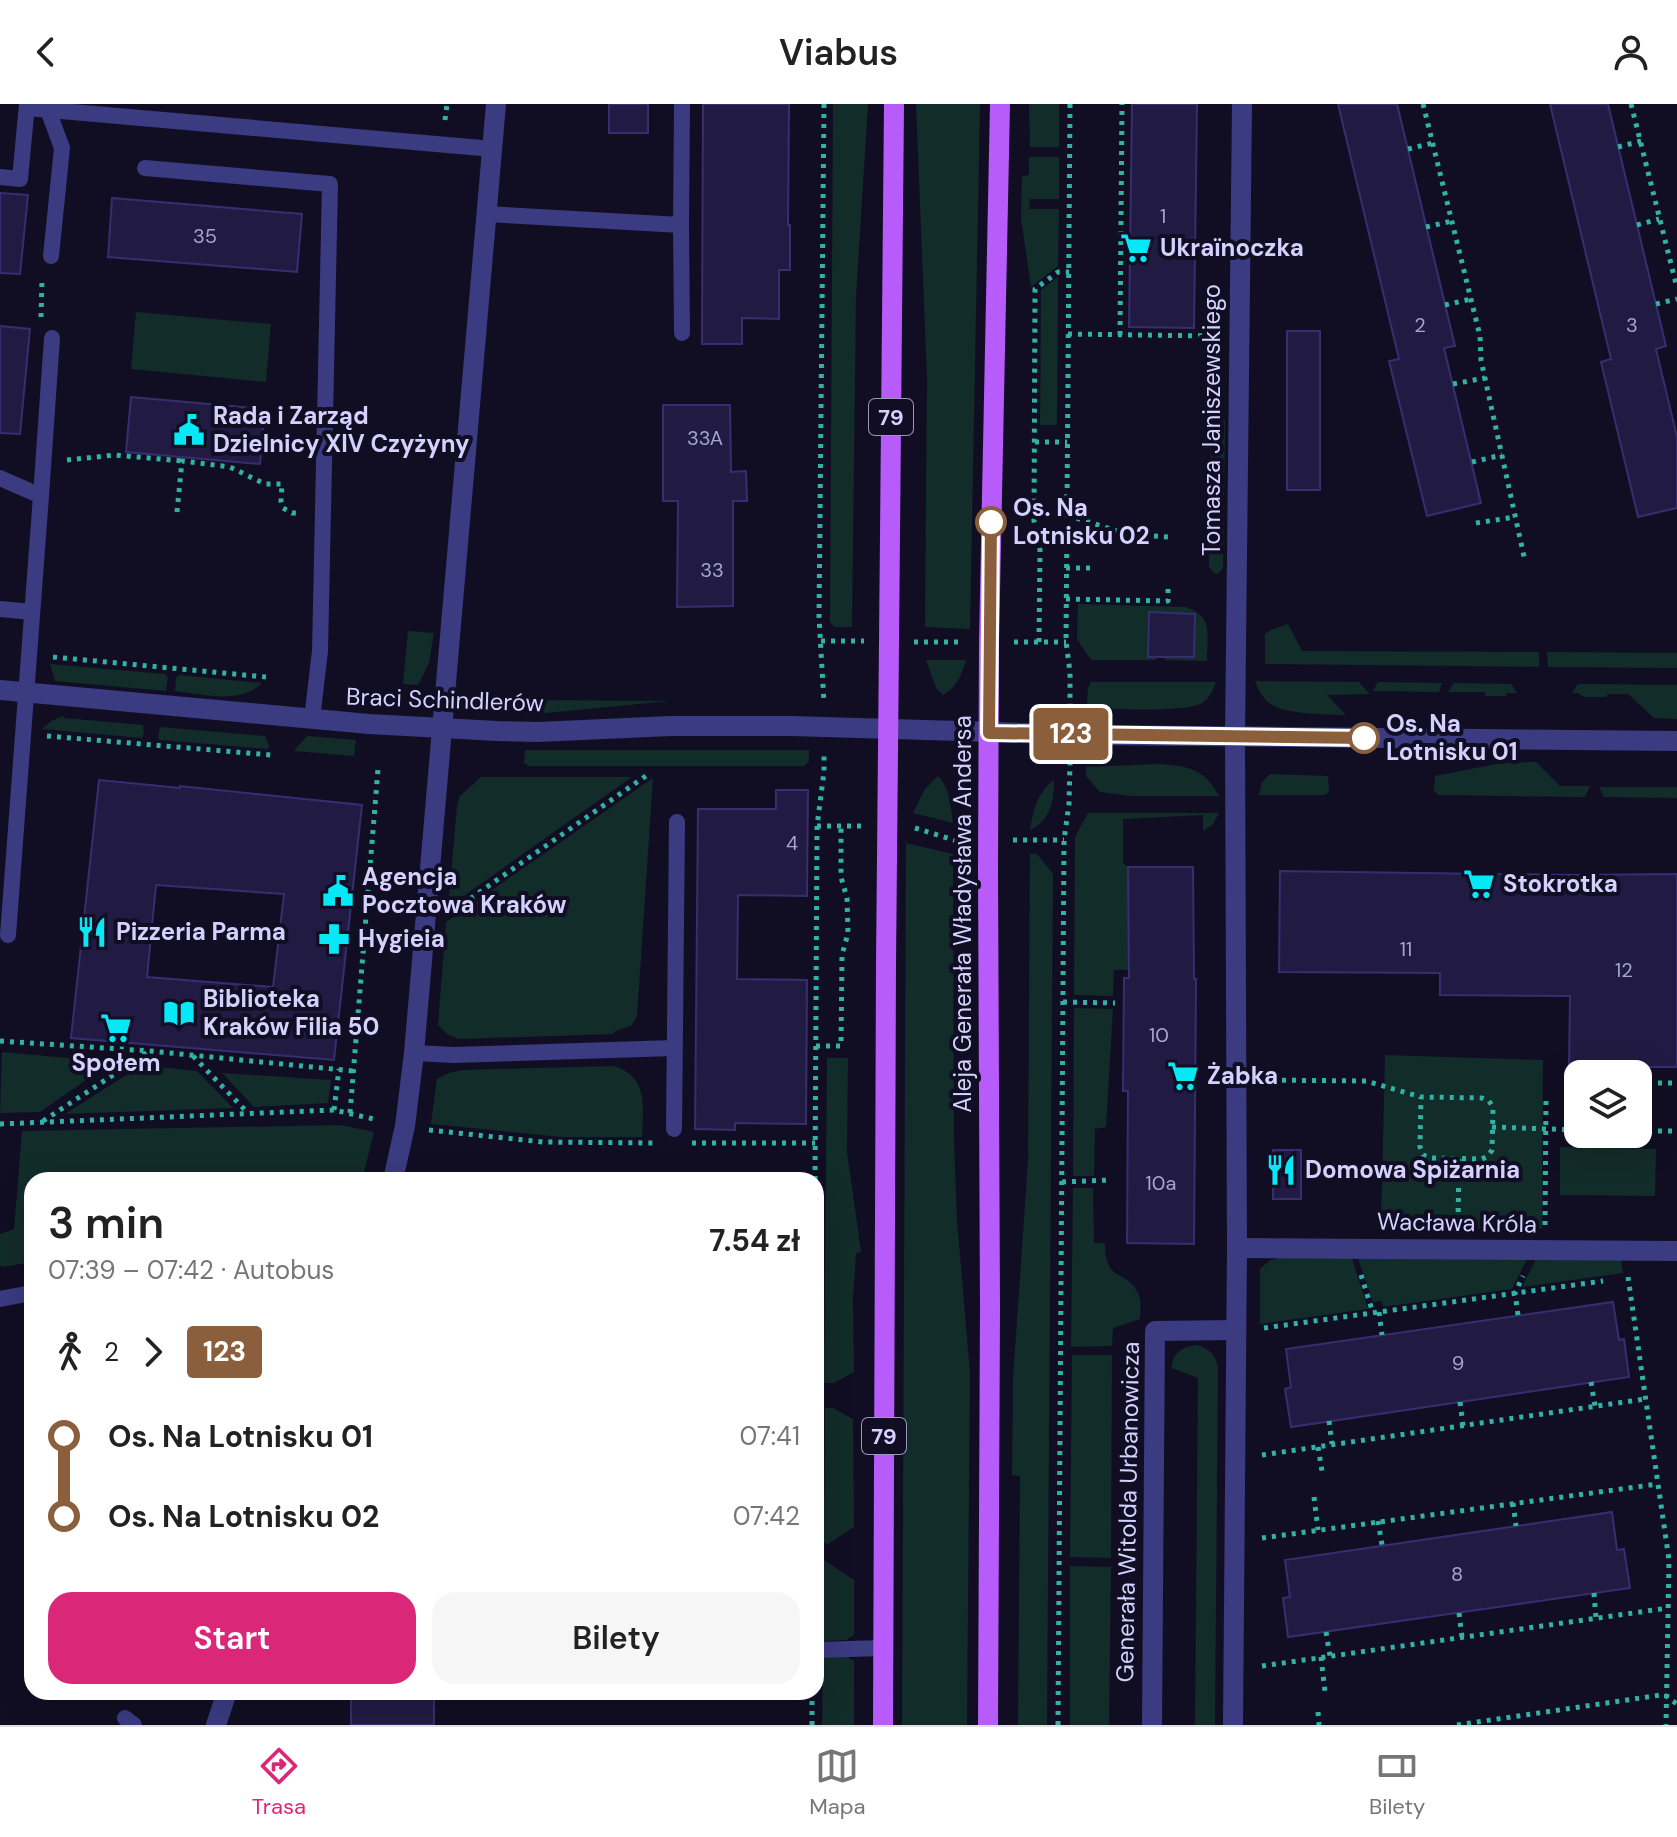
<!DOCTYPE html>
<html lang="pl">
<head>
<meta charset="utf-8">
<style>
	:root { --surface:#fff; --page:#f6f6f6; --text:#222; --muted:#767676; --line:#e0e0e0; --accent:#db2777 }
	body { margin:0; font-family:"DM Sans",sans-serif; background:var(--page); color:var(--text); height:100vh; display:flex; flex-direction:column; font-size:30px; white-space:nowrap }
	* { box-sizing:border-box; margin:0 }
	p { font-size:26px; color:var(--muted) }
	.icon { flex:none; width:44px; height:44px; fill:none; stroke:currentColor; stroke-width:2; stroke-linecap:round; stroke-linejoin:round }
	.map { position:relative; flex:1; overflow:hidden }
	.side { position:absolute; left:24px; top:1068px; width:800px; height:528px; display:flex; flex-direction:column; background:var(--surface); border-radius:24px; box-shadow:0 8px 32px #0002 }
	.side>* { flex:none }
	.badge { padding:0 16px; border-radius:6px; font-size:28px; line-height:52px }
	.buttons { position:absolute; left:1564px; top:956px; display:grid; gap:16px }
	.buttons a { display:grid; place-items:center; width:88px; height:88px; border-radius:16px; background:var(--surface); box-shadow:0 8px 32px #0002; font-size:40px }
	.map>.badge { position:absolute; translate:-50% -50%; box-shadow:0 0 0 4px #fff }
	.legs { display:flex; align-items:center; gap:12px; height:88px; padding:0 24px; font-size:26px }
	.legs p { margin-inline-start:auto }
	.head { display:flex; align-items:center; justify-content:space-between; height:136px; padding:0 24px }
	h1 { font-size:44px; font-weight:600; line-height:60px }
	.primary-button { display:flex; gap:16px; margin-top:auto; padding:16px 24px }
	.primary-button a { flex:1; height:92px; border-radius:24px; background:var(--accent); color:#fff; font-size:32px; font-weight:600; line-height:92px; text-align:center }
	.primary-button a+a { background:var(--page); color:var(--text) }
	ul { padding:0 24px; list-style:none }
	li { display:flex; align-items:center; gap:28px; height:80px; font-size:30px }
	li i { display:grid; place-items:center; width:12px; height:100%; margin:0 10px; background:currentColor }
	li i::after { content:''; width:20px; height:20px; margin:-10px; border:6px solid; border-radius:50%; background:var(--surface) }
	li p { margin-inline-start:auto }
	li:first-child i { background:linear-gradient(#0000 50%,currentColor 0) }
	li:last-child i { background:linear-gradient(currentColor 50%,#0000 0) }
	header { display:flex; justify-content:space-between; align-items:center; height:104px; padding:0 24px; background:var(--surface); font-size:36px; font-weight:600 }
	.dock { display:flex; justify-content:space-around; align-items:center; height:112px; border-top:2px solid var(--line); background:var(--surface); font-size:22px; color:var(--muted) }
	.dock a { display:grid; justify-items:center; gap:4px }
	.dock .active { color:var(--accent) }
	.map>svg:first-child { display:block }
	.green { fill:#122c2a }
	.building { fill:#211b43; stroke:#382d6f; stroke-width:2; fill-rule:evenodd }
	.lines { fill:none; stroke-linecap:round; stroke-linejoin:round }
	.path { stroke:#31b2a4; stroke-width:5; stroke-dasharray:4 6; stroke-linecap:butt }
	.lane { stroke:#3a3b81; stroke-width:16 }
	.street { stroke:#3a3b81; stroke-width:20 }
	.primary { stroke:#b85bfb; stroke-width:20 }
	.line-1-casing { stroke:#fff; stroke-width:18 }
	.line-1 { stroke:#8b5e3c; stroke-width:12 }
	.stop-1-dot { fill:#fff; stroke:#8b5e3c; stroke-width:4 }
	.labels { text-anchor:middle; stroke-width:8; stroke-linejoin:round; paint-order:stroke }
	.number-label { font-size:20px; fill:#a7a4cf }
	.shield { fill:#110e23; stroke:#9a96bc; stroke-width:2 }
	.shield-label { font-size:22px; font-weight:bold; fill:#d4d1fe }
	.poi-label { font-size:24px; font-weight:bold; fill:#d4d1fe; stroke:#110e23; text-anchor:start }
	.street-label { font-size:24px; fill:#d4d1fe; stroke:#110e23 }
	.stop-label { font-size:24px; font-weight:bold; fill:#d4d1fe; stroke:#110e23; text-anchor:start }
</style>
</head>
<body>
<header><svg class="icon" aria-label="back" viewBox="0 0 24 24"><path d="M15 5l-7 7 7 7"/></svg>Viabus<svg class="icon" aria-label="person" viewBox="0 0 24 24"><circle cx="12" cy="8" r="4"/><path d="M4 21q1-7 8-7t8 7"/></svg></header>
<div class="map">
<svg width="1677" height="1621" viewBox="0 0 1677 1621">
	<rect width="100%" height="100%" fill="#110e23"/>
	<g class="green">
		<path d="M833,0H868L856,192L852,523H835L830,518Z"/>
		<path d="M916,0H980L970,525L925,523L927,273Z"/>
		<path d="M1029,0H1059V43H1030Z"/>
		<path d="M1029,53H1059V95H1030L1029,105H1059L1058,162L1031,183L1021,114L1022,72L1029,71Z"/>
		<path d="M1058,173L1057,321H1040L1041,186Z"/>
		<path d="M136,208L271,220L266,278L131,265Z"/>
		<path d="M1217,308L1222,310L1225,317L1223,464L1219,469L1215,470L1209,463L1211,314L1213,310Z"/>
		<path d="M1078,500L1185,503C1214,511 1207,533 1207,557L1165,556V553H1194V510L1149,509L1157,553L1156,556H1091L1077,535Z"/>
		<path d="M1288,520L1302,547L1539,548V563L1265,560V530L1271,526Z"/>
		<path d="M408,527L434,529L429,559L418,581L403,580Z"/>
		<path d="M1547,548L1677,549V564L1548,563Z"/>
		<path d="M926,556H966C962,570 957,583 943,591L936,584Z"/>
		<path d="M50,560L165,570L168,573L166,587L55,577Z"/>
		<path d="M179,571L262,579C240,601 203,590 175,587L176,574Z"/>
		<path d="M1255,577L1359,578L1369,590L1327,591L1346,611C1325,610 1286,611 1269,599C1262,593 1258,585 1255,577Z"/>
		<path d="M1091,578H1216C1213,586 1209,595 1202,599C1188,608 1111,606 1093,603L1087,601L1088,584Z"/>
		<path d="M1378,578L1442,579L1439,588L1373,587Z"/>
		<path d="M1454,579L1511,580L1517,589H1507L1506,592H1485V588H1448Z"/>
		<path d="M1578,580L1677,581V615L1654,614L1628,590H1608L1606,593H1585L1578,589H1572Z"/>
		<path d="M528,596L669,597L526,611V599Z"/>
		<path d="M63,612L64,614L143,621L144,628L142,634L42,625L51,617Z"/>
		<path d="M160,623L265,632L269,641L268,645L160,636L158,634Z"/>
		<path d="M307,632L356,636L354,652L294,647Z"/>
		<path d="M525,646H809V657L804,662H529L524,659Z"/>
		<path d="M1536,658L1560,682H1590L1585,693L1439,691L1434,687L1435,672L1501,659Z"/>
		<path d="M1160,660C1189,662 1204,665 1219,692H1130L1100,688L1086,672V663Z"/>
		<path d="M1270,670L1328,672L1329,686L1327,690L1323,691H1259L1262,678Z"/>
		<path d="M938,672C950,684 951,703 953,719L913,709L925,685Z"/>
		<path d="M481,673H632L448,803L457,702L460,692Z"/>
		<path d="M653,674L637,912L632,921L614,928V930L458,935L447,930L438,921L446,818Z"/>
		<path d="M1054,676C1054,696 1051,716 1030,726C1033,706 1038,688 1054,676Z"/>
		<path d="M1599,683H1677V694L1604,693Z"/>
		<path d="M1088,709H1219L1213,720L1203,727V711C1176,712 1150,714 1123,715V759L1128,763L1133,866H1114L1113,892L1074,891L1075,733Z"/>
		<path d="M906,739L953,750L954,1038L957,1116L970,1269L967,1621H902Z"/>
		<path d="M1030,750H1037L1053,770L1047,1621H1018L1020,1372L1012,1371L1013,1275L1028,1056Z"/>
		<path d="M1074,904L1113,905L1106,1023L1095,1025L1094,1072H1073Z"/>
		<path d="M2,948L112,958L40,1008L0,1009Z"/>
		<path d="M1385,951L1543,956L1542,1125H1381Z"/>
		<path d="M827,954H848L847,1048L861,1148L856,1149L853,1194L854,1268L834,1279H824Z"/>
		<path d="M142,961L197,967L233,1004L65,1010Z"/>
		<path d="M614,962C649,973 643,1004 642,1033H562L431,1020L437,975L449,969L463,966Z"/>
		<path d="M222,969L331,976L328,999L254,1003Z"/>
		<path d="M342,1021L374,1028L362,1076H32V1158L2,1163L0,1161V1130L14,1125L22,1027Z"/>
		<path d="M1560,1043L1656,1045L1655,1092L1560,1091Z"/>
		<path d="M1073,1084H1093L1094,1139H1105C1105,1180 1127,1165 1138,1189C1142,1197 1140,1207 1140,1215L1113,1224L1112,1242L1071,1243Z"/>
		<path d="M1281,1153L1352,1154L1368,1205L1260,1220V1165L1269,1157Z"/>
		<path d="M1358,1154L1527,1155L1512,1185L1383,1203L1382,1197L1373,1198Z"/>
		<path d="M1536,1155L1621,1156L1623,1169L1522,1183Z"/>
		<path d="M1196,1241C1209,1244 1216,1251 1218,1264L1215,1621H1195L1198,1274L1172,1264C1172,1249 1182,1243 1196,1241Z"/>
		<path d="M1072,1251H1112L1111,1454L1070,1453Z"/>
		<path d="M825,1304H833L853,1315L854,1423L828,1440L824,1439Z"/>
		<path d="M824,1456L854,1476V1531L846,1536L824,1537Z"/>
		<path d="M1070,1462L1111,1463L1109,1621H1070Z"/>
		<path d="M823,1553H848L854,1557V1621H822Z"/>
	</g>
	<g class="building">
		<rect x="609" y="0" width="39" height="29"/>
		<path d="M703,0H789L788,121H790V166H779V215L742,214V240H702Z"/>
		<path d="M1132,0H1197L1194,224L1129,223Z"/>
		<path d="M1338,0H1397L1455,242L1444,244L1481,399L1427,412L1389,257L1399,255Z"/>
		<path d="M1550,0H1608L1666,242L1656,245L1677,333V404L1638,413L1601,258L1611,255Z"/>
		<path d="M0,89L28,91L20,170L0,169Z"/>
		<path d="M112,94L302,110L297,168L108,153Z"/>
		<path d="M0,222L30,225L20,330L0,329Z"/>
		<rect x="1287" y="227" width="33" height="159"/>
		<path d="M131,293L265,305L260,360L126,348Z"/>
		<path d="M663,301H730L731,368L746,367L747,397H733V502L677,503L678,397H663Z"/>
		<path d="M1149,508L1195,510L1194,553H1148Z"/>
		<path d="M99,676L180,684V682L362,701L334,956L71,934ZM156,781L284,790L273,883L147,873Z"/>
		<path d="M776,686H808L807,792L738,791L737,875L807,876L806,1020L735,1019V1026L695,1025L698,705H776Z"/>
		<path d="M1128,763H1193L1194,875H1196L1194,1140L1127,1139L1128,987H1123L1124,874H1129Z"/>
		<path d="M1280,767L1571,771L1677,770V963H1569L1570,892L1440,891V869L1279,868Z"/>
		<rect x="1273" y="1046" width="28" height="49"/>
		<path d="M1613,1198L1619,1236L1624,1235L1629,1273L1291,1323L1285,1285L1291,1283L1286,1245Z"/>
		<path d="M1612,1408L1617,1446L1624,1445L1630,1484L1288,1533L1283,1494L1290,1493L1285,1456Z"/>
		<rect x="351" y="1588" width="83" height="33"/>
	</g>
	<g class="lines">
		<g class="path">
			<path d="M824,0L819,513L824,599"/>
			<path d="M1070,0L1066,538L1070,568V604"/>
			<path d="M1423,0L1480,232L1481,256L1525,457"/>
			<path d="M1631,0L1677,184"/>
			<path d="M445,16L447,0"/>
			<path d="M1618,43L1641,37"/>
			<path d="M1408,45L1433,39"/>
			<path d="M1637,121L1659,115"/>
			<path d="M1426,123L1452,117"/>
			<path d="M1656,200L1677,195"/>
			<path d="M1445,201L1471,195"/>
			<path d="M41,213L42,175"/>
			<path d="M1068,230L1211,232"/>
			<path d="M1120,231L1122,0"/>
			<path d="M1453,280L1485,274"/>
			<path d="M1035,338H1067"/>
			<path d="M67,356L115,351L182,357L183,353"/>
			<path d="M1472,358L1502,351"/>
			<path d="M177,408L182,357L230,363L265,380H282L281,397L283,404L292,409H298"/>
			<path d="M1067,411L1126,430L1168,433"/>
			<path d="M1476,419L1515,413"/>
			<path d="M1066,464H1096"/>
			<path d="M1066,495L1168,497V481"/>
			<path d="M821,537H864"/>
			<path d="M914,538H964"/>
			<path d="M1014,538H1066"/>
			<path d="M1039,538L1040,446L1034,417L1035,185L1058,168H1069"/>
			<path d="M53,553L266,573"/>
			<path d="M47,632L271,651"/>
			<path d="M817,722H861"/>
			<path d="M915,724L954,736H963"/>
			<path d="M1013,736H1064"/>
			<path d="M454,806L650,669"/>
			<path d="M1063,898L1115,899"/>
			<path d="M0,937L150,947L353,967"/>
			<path d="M816,942H841L842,851L848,829L847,794L841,773V722"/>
			<path d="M193,952L247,1008"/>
			<path d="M1262,976L1366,977L1421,993L1482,994L1489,997L1493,1003L1492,1046L1488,1052L1482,1055L1432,1054L1423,1051L1420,1043L1421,993"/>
			<path d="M1638,979H1677"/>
			<path d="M334,1006L339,965"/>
			<path d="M350,1009L378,665"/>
			<path d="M43,1017L148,948"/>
			<path d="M0,1020L334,1006L378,1016"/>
			<path d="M1492,1023L1578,1026"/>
			<path d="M429,1026L543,1038L654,1039"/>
			<path d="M1638,1027H1677"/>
			<path d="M692,1039H815"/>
			<path d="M815,1076L817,722L824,668V649"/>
			<path d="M1062,1078L1110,1076"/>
			<path d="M1458,1118L1459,1055"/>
			<path d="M1545,1121L1546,994"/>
			<path d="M1361,1171L1373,1209"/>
			<path d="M1628,1173L1669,1456L1666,1621"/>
			<path d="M1379,1208L1382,1231"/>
			<path d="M1518,1211L1515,1189L1523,1172"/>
			<path d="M1264,1224L1603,1177"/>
			<path d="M1591,1278L1595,1302"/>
			<path d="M1460,1298L1463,1322"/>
			<path d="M1329,1317L1332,1340"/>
			<path d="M1318,1343L1322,1367"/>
			<path d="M1262,1351L1645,1295"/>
			<path d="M1314,1393L1318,1426"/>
			<path d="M1513,1399L1516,1422"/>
			<path d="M1378,1417L1382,1441"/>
			<path d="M1262,1434L1658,1380"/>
			<path d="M1594,1489L1596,1515"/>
			<path d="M1459,1509L1462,1533"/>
			<path d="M1326,1528L1330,1552"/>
			<path d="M1321,1553L1325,1588"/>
			<path d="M1262,1562L1668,1504"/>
			<path d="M1318,1608L1319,1621"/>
			<path d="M812,1621V1588"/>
			<path d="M1058,1621L1064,736L1069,700L1070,658"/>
			<path d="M1457,1621L1661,1591L1666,1592L1677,1600"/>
		</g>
		<g class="lane">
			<path d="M27,4L493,45"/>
			<path d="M48,6L62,44L51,152"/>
			<path d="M145,64L330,80L320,547L312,615"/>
			<path d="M0,73L20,75L27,0"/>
			<path d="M487,110L681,121L682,0"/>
			<path d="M681,121L682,229"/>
			<path d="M0,374L41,392L8,831"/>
			<path d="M41,392L52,234"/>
			<path d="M0,505L32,508"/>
			<path d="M414,949L454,951L674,944"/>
			<path d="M674,1025L677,718"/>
			<path d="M0,1195L32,1189"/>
			<path d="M816,1546L883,1544"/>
			<path d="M125,1614L134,1621"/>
		</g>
		<g class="street">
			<path d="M0,586L369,620L497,627L538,628L670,622H791L1092,631L1677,637"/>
			<path d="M393,1076L405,1022L414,949L496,0"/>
			<path d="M1237,1144L1677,1147"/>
			<path d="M216,1621L227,1588"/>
			<path d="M1152,1621L1155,1227L1236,1226"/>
			<path d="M1233,1621L1237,1144L1235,633L1242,0"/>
		</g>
		<g class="primary">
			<path d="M883,1621L886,861L894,0"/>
			<path d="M988,1621L990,1205L988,766L989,538L1000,0"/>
		</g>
	</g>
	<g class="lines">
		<defs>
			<path id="line-1" d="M991,418L989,629L1364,634"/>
		</defs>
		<use href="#line-1" class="line-1-casing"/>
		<use href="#line-1" class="line-1"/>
	</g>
	<defs>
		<symbol id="supermarket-bare" viewBox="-9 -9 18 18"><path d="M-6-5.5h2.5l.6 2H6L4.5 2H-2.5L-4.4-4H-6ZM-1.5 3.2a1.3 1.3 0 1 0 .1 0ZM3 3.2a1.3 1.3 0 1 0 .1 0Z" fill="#06e8f5" stroke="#110e23" stroke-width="2.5" paint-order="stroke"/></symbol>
		<symbol id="civic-bare" viewBox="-9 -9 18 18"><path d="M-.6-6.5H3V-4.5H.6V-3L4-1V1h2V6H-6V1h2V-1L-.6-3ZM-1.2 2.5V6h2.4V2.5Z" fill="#06e8f5" stroke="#110e23" stroke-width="2.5" paint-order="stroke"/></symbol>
		<symbol id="restaurant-bare" viewBox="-9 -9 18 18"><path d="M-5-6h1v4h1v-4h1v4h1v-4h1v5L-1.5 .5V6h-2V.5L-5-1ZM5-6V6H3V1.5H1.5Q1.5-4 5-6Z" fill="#06e8f5" stroke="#110e23" stroke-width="2.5" paint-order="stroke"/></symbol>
		<symbol id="pharmacy-bare" viewBox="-9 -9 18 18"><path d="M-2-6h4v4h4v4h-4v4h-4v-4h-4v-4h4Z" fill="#06e8f5" stroke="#110e23" stroke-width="2.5" paint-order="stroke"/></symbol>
		<symbol id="library-bare" viewBox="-9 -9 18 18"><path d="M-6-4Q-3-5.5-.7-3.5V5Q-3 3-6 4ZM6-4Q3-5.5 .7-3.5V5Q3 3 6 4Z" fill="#06e8f5" stroke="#110e23" stroke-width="2.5" paint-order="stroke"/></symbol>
	</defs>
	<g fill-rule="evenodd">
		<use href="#supermarket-bare" x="1114" y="122" width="44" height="44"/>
		<use href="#civic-bare" x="167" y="304" width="44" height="44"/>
		<use href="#supermarket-bare" x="1457" y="758" width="44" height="44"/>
		<use href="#civic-bare" x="316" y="765" width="44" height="44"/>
		<use href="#restaurant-bare" x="70" y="806" width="44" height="44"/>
		<use href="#pharmacy-bare" x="312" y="813" width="44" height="44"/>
		<use href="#library-bare" x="157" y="887" width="44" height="44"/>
		<use href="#supermarket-bare" x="94" y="902" width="44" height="44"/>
		<use href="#supermarket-bare" x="1161" y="950" width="44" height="44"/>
		<use href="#restaurant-bare" x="1259" y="1044" width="44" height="44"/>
	</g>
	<g class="stop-1-dot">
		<circle cx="991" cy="418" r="14"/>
		<circle cx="1364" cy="634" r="14"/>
	</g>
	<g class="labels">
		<g class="number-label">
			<text x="1163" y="119">1</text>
			<text x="205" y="139">35</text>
			<text x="1420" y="228">2</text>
			<text x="1632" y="228">3</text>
			<text x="705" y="341">33A</text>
			<text x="712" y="473">33</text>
			<text x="792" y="746">4</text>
			<text x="1406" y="852">11</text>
			<text x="1624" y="873">12</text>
			<text x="1159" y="938">10</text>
			<text x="1161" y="1086">10a</text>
			<text x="1458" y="1266">9</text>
			<text x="1457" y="1477">8</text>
		</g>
		<g class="shield">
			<rect x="869" y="295" width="44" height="36" rx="6"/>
			<rect x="862" y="1314" width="44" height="36" rx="6"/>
		</g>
		<g class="shield-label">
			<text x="891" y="321">79</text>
			<text x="884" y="1340">79</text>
		</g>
		<g class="poi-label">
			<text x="1160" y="152">Ukraïnoczka</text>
			<text x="213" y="320">Rada i Zarząd<tspan x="213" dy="28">Dzielnicy XIV Czyżyny</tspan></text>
			<text x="362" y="781">Agencja<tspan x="362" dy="28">Pocztowa Kraków</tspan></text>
			<text x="1503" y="788">Stokrotka</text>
			<text x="116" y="836">Pizzeria Parma</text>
			<text x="358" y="843">Hygieia</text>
			<text x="203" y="903">Biblioteka<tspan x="203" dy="28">Kraków Filia 50</tspan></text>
			<text x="116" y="967" text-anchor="middle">Społem</text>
			<text x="1207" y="980">Żabka</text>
			<text x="1305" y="1074">Domowa Spiżarnia</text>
		</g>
		<g class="street-label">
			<text transform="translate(1212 316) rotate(-90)" y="8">Tomasza Janiszewskiego</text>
			<text transform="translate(445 596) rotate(2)" y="8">Braci Schindlerów</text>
			<text transform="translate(963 810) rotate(-90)" y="8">Aleja Generała Władysława Andersa</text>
			<text transform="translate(1457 1119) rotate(1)" y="8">Wacława Króla</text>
			<text transform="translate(1128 1408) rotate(-89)" y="8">Generała Witolda Urbanowicza</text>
		</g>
		<g class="stop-label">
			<text x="1013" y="412">Os. Na<tspan x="1013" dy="28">Lotnisku 02</tspan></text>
			<text x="1386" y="628">Os. Na<tspan x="1386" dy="28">Lotnisku 01</tspan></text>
		</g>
	</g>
</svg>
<div class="buttons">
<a><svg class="icon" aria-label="layers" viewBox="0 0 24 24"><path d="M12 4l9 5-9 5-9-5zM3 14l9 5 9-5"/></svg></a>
</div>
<b class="badge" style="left:1071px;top:630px;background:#8b5e3c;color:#fff">123</b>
<section class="side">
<div class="head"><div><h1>3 min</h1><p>07:39 – 07:42 · Autobus</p></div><b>7.54 zł</b></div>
<div class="legs"><svg class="icon" aria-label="walk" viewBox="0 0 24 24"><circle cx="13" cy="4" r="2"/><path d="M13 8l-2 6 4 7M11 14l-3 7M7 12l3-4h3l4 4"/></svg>2<svg class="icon" aria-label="forward" viewBox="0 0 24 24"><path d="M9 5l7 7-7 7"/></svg><b class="badge" style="background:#8b5e3c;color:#fff">123</b></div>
<ul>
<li><i style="color:#8b5e3c"></i><b>Os. Na Lotnisku 01</b><p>07:41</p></li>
<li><i style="color:#8b5e3c"></i><b>Os. Na Lotnisku 02</b><p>07:42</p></li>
</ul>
<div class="primary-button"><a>Start</a><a>Bilety</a></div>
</section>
</div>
<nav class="dock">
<a class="active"><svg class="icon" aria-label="directions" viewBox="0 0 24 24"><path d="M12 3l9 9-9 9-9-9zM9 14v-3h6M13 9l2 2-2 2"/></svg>Trasa</a>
<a><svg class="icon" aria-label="map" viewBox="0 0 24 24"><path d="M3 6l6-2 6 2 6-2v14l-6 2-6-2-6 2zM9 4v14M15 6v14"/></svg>Mapa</a>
<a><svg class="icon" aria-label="tickets" viewBox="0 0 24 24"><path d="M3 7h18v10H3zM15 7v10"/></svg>Bilety</a>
</nav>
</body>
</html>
